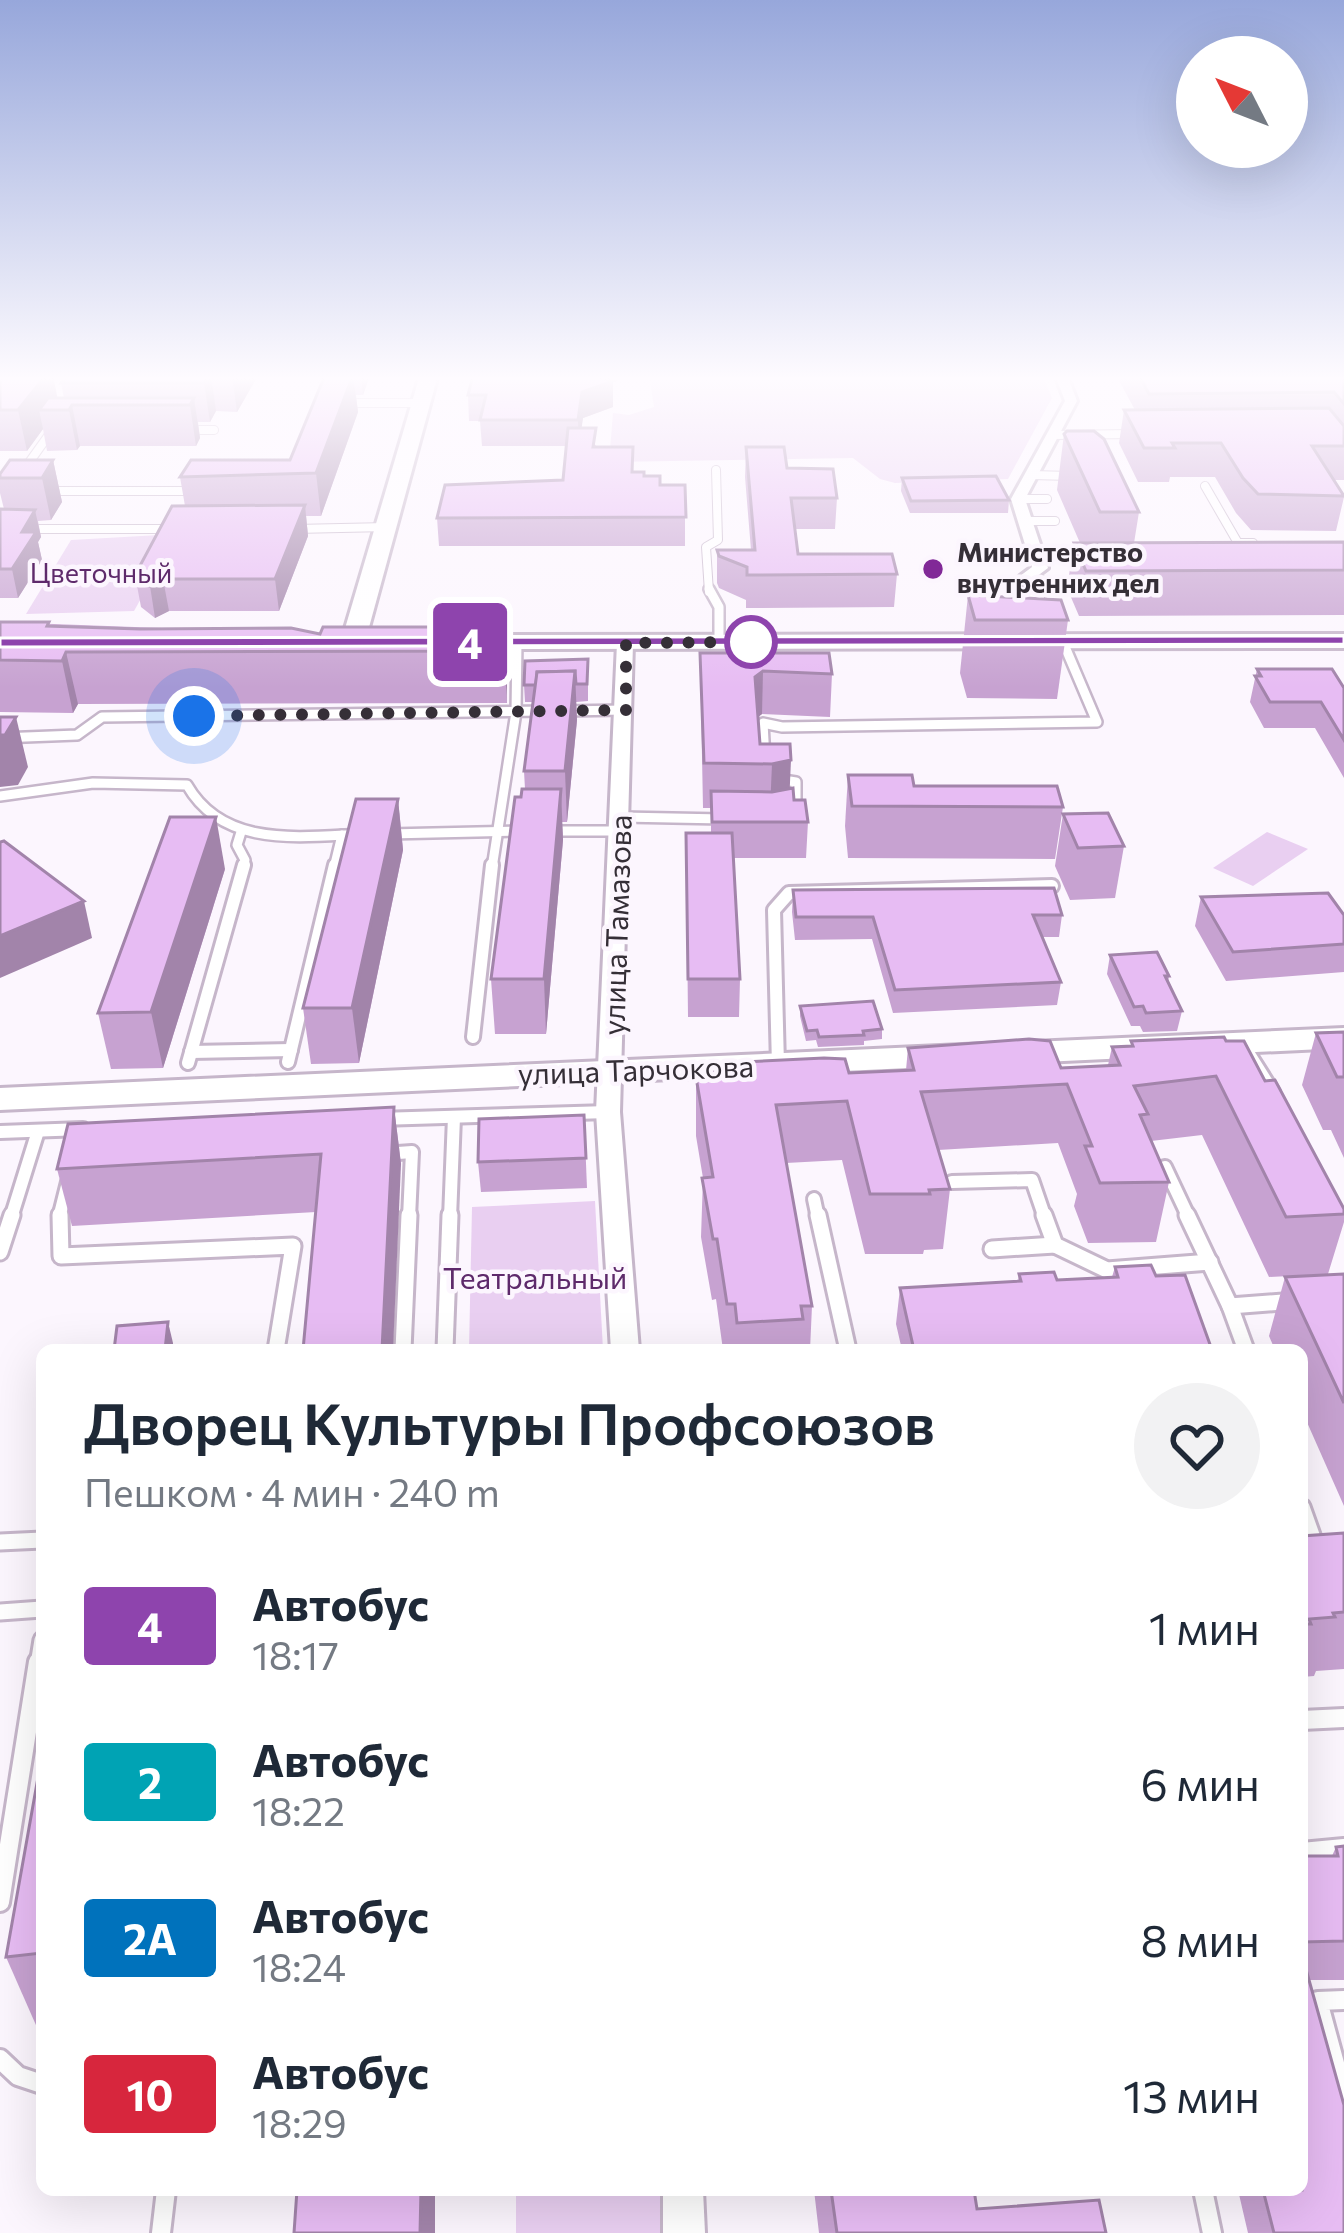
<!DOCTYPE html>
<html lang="ru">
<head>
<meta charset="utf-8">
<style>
	:root { --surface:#fff; --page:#f2f2f3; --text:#1f2937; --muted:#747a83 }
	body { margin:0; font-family:Commissioner,sans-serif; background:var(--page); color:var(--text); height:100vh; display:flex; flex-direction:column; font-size:45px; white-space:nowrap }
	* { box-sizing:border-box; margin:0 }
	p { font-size:39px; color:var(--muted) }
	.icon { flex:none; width:66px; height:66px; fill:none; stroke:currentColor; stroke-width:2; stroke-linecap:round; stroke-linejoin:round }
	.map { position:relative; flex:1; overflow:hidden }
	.details { position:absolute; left:36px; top:1344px; width:1272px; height:852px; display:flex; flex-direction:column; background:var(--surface); border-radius:18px; box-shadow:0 12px 48px #0002 }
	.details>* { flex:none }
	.badge { padding:0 24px; border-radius:9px; font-size:42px; line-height:78px }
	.needle { width:78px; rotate:312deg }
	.controls { position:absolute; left:1176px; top:36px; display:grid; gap:24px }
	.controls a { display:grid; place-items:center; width:132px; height:132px; border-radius:50%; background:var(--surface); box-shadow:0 12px 48px #0002; font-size:60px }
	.you { position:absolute; width:60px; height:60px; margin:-30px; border:9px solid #fff; border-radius:50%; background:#1a73e8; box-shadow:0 0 0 18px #1a73e833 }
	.map>.badge { position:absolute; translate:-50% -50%; box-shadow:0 0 0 6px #fff }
	.round { display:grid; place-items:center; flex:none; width:126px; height:126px; border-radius:63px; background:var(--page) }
	.head { display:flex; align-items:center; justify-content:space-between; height:204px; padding:0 48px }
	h1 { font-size:57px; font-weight:600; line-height:90px }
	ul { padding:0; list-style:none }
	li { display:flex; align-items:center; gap:36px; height:156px; padding:0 48px }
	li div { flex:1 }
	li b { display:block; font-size:45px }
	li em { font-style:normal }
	li .badge { min-width:132px; font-weight:700; text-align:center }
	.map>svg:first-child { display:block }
	.green { fill:#e9cff1 }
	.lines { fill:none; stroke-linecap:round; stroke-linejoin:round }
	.lane-far4-casing { stroke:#c6b6ca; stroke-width:10 }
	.lane-far3-casing { stroke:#c6b6ca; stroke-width:14 }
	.lane-far2-casing { stroke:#c6b6ca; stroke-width:18 }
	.lane-far1-casing { stroke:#c6b6ca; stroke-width:21 }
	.lane-casing { stroke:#c6b6ca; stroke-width:24 }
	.street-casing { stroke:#c6b6ca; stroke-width:6 }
	.secondary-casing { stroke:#c6b6ca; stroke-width:6 }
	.lane-far4 { stroke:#fff; stroke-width:8 }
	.lane-far3 { stroke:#fff; stroke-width:9 }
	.lane-far2 { stroke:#fff; stroke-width:12 }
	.lane-far1 { stroke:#fff; stroke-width:15 }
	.lane { stroke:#fff; stroke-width:18 }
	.street { fill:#fff; fill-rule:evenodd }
	.secondary { fill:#fff; fill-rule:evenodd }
	.wall { fill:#c7a2d1 }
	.shaded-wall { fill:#a284aa }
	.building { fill:#e7bcf3; stroke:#a284aa; stroke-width:3 }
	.line { fill:#8e44ad; stroke:#fff; stroke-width:3 }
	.walk { stroke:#352f37; stroke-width:12; stroke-dasharray:0 21.6 }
	.poi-dot { fill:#812997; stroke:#fcf6fe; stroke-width:4.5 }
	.stop-dot { fill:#fff; stroke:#8e44ad; stroke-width:6 }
	.labels { text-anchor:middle; stroke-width:9; stroke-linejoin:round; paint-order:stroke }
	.far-poi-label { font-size:27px; font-weight:bold; fill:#352f37; stroke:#fcf6fe; text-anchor:start }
	.far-park-label { font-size:27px; fill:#5e2a6b; stroke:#fcf6fe }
	.street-label { font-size:30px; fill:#352f37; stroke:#fcf6fe }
	.park-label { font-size:30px; fill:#5e2a6b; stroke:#fcf6fe }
</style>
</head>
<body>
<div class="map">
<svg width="1344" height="2233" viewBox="0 0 1344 2233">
	<rect width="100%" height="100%" fill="#fcf6fe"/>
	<g class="green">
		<path d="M638,375H1043L1052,398L1008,479L895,483L880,479L853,458L609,462L613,413L629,415L654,407L650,381Z"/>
		<path d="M177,534L134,611L26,614L71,540Z"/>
		<path d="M1267,832L1308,849L1253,886L1213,868Z"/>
		<path d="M595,1201L603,1350H469L472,1207Z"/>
		<path d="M516,2190H662L665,2233H516Z"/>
	</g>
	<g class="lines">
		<defs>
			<g id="lane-far4">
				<path d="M343,403H421"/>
				<path d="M185,430H214"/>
				<path d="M1053,435L1132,434"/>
				<path d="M23,471L53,429"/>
				<path d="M1031,475L1071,476"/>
				<path d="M1205,486L1238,543H1253"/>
				<path d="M43,491H196"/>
				<path d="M1018,499H1047"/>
				<path d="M1026,521H1055"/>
				<path d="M0,529H173"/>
				<path d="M295,529L387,527"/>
				<path d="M1035,550H1065"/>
				<path d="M1029,580H1082"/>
				<path d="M709,592L706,547L718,540L716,470"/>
			</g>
			<g id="lane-far3">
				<path d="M709,589L719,607V642"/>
				<path d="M564,711L625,710"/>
				<path d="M0,738L77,735L102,717L544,711"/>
				<path d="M765,759L763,723L782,727L1097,722L1063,642"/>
				<path d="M777,779L796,782V813"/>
				<path d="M0,796L93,783L187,785C223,848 299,837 362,834"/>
				<path d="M622,817L723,819"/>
				<path d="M551,831H620"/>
				<path d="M241,832L237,845L245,860L243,868"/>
				<path d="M389,834L524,831"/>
				<path d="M334,868L342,835"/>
				<path d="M492,868L516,712L517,642"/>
			</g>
			<g id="lane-far2">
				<path d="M473,1037L492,865"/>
				<path d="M191,1052L291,1050"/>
				<path d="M1249,1054L1273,1092"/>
				<path d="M288,1062L335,865"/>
				<path d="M188,1063L244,865"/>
				<path d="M778,1065L774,910L789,893L1052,886"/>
				<path d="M379,1119L608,1112"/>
				<path d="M0,1132L83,1129"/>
				<path d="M384,1154L412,1152L409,1218"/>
				<path d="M1165,1167L1189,1218"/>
				<path d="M952,1182L1032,1180L1045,1218"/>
				<path d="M814,1199L818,1218"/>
				<path d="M11,1218L38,1131"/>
				<path d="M59,1218L68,1182"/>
				<path d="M450,1218L454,1117"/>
			</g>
			<g id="lane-far1">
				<path d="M60,1215L61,1256L293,1246L276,1350"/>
				<path d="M818,1215L848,1350"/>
				<path d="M1044,1215L1055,1245L1107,1270L1210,1262"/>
				<path d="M1187,1215L1230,1306L1295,1301"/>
				<path d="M992,1249L1055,1245"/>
				<path d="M0,1252L12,1215"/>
				<path d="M1230,1306L1246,1350"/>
				<path d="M403,1350L409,1215"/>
				<path d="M445,1350L450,1215"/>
				<path d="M1302,1507L1318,1552L1302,1553"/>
				<path d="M0,1542L42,1540"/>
				<path d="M0,1612L42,1609"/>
				<path d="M38,1665L42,1640"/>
			</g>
			<g id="lane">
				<path d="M1302,1720L1344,1718"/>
				<path d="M1302,1852L1344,1848"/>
				<path d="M0,1902L38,1662"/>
				<path d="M1344,2000L1318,2001L1344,2097"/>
				<path d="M0,2059L18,2076L42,2084"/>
				<path d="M1203,2190L1212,2233"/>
				<path d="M161,2233L166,2190"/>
			</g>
			<g id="street">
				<path d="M1055,375H1067L1077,401L1025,499L1048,568L1036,577L1056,628L1048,633L1040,628L1020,576L1032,567L1011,499L1065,401Z"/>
				<path d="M625,638L633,643L620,1112L639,1350H611L596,1112L617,643Z"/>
				<path d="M663,2190H703L705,2233H663Z"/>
			</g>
			<g id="secondary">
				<path d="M420,375H438L365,642L353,649L344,647L341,642Z"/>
				<path d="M1344,634V648L460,649L448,642L460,635Z"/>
				<path d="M1344,1028V1048L0,1110V1088Z"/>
			</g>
		</defs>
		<use href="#lane-far4" class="lane-far4-casing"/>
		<use href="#lane-far3" class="lane-far3-casing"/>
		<use href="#lane-far2" class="lane-far2-casing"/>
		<use href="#lane-far1" class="lane-far1-casing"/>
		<use href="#lane" class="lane-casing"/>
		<use href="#street" class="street-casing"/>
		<use href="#secondary" class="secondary-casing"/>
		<use href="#lane-far4" class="lane-far4"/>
		<use href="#lane-far3" class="lane-far3"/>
		<use href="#lane-far2" class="lane-far2"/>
		<use href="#lane-far1" class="lane-far1"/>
		<use href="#lane" class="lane"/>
		<use href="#street" class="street"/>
		<use href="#secondary" class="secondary"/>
	</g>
	<g class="wall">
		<path d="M0,375L58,398H64L61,383L67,375H284L283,379H256L237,412L216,411L210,422H198L200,438L196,446H80L77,450L47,451L43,429L27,451H0Z"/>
		<path d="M325,375H370L363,395H356L358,412L321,516H306L308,536L279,611H169L155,618L141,607L135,575L185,506L180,477L290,460Z"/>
		<path d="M473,375L613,407L583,418L581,428L597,447L633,472L660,485H685V546H439L437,518L563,480L566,446H482L480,421H469L468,395Z"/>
		<path d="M1116,375L1344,376V480H1334L1344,497L1336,531L1251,530L1236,513L1215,477H1170L1169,482H1138L1119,443L1124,410H1135Z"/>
		<path d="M1064,434L1139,512L1134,543L1344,542V615L1079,616L1067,588L1074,543H1080L1057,490Z"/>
		<path d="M746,447L837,498L835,529H795L798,554L897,574L894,607L746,608V600L719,588L717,583V550H751L745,477Z"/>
		<path d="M53,460L62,502L51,520L38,521L41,537L38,542L42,560L18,598H0V509H4L0,493V474Z"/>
		<path d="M902,478L1009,500L1008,513H910L901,491Z"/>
		<path d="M968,595L1068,620L1057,699L967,698L960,673Z"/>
		<path d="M0,622L320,634L504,627L507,703L78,704L73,713L0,712Z"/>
		<path d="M700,653L832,674L830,717L762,714L758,717L760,744L790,788L794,800L808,822L806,858H734L740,979L739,1017H688L686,833H711V808H703Z"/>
		<path d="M1257,669L1344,688V778L1315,728H1264L1250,702Z"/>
		<path d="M588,676V701L576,702L577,720L567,822H562L563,840L546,1034H495L491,979L525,789L524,771L533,702H525L524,685Z"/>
		<path d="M848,775L1063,807L1055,859L848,858L845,826Z"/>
		<path d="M398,799L403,850L359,1063L311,1064L303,1008Z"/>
		<path d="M1063,814L1124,846L1115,898L1070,900L1055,866Z"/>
		<path d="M225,869L163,1068L111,1069L98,1013Z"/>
		<path d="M793,890L1062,915L1059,937H1042L1061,982L1057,1005L893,1013L872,939L795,940L792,912Z"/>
		<path d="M1201,897L1344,915V972L1226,981L1195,926Z"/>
		<path d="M1110,955L1169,976L1168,983L1182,1011L1177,1031L1143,1032L1140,1026H1131L1107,974Z"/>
		<path d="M800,1006L882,1029V1039L864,1041V1045L818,1047L816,1040L806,1041L800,1016Z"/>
		<path d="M1344,1032V1158L1331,1130H1323L1302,1085L1316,1033Z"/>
		<path d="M1131,1041H1226L1265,1081L1344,1209V1222L1328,1274L1269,1277L1202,1135L1151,1141L1169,1182L1156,1242L1088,1243L1074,1206L1077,1194L1058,1143L938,1150L950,1189L943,1249L924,1250L923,1254H865L842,1160L786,1163L812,1306L810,1350H723L716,1299L712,1300L701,1237L703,1178L696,1136V1077L724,1069V1063L849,1073L906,1070L908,1048L1061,1068L1108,1065L1112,1047L1131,1046Z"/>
		<path d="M394,1107L401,1164L316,1212L72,1226L57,1169Z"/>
		<path d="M584,1115L587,1188L481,1192L478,1162Z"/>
		<path d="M1115,1267L1156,1276L1212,1350H902L896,1324L900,1288L1018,1281L1019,1274L1057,1280L1112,1277Z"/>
		<path d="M1344,1274V1506L1302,1411V1350H1275L1269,1336L1285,1277Z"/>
		<path d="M1344,1533V1669L1316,1671L1314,1676L1302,1677V1536Z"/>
		<path d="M42,1755V2032H39L6,1957Z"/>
		<path d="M1344,1846V1980H1309L1344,2233H1248L1238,2190H1302V1856H1332L1336,1847Z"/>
		<path d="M814,2190H974L977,2209L1106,2233H819Z"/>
	</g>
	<g class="shaded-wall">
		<path d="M46,375H53L59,406L39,410L43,429L27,451L18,410Z"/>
		<path d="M209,375H211L216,411L210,422L204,383Z"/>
		<path d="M232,375H256V379L237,412Z"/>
		<path d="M353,375L358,412L321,516L316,473Z"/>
		<path d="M361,375H370L363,395Z"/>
		<path d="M613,381V407L583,418L579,446L578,420L582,392Z"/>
		<path d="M194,398L200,438L196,446L190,405Z"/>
		<path d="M72,405L80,446L77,450L69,410Z"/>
		<path d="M53,460L62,502L51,520L42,478Z"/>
		<path d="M305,505L308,536L279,611L275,579Z"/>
		<path d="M35,510L41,537L38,542L42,560L18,598L12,569L22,532Z"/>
		<path d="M163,579L169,611L155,618L150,586Z"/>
		<path d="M504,627L507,678V703L504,651Z"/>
		<path d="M66,652L78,704L73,713L62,661Z"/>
		<path d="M575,671L577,720L567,822L565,771Z"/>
		<path d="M763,671L762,714L753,721L755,677Z"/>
		<path d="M16,717L28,767L18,785L0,787V735Z"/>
		<path d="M791,760L789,805L770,810L772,764Z"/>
		<path d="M561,789L563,840L546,1034L544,979Z"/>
		<path d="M398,799L403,850L359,1063L352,1008Z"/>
		<path d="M216,817L225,869L163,1068L151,1012Z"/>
		<path d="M84,901L92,938L0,978V936Z"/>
		<path d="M394,1107L401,1164L393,1350H382Z"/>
		<path d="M168,1322L173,1343V1350H165Z"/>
		<path d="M421,2190H435V2233H420Z"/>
	</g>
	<g class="building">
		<path d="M0,375H46L18,410H0Z"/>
		<path d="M67,375H209L204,383H61Z"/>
		<path d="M325,375H353L316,473L180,477L191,460H290Z"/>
		<path d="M473,375H592L613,381L582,392L578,420H480L486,395H468Z"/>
		<path d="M1139,375L1344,376V404L1334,392L1149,394Z"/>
		<path d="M48,398H194L190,405H72L69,410H39Z"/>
		<path d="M1329,408L1344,426V446H1312L1344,496L1258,494L1243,478L1221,443H1172L1175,448H1144L1124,410Z"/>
		<path d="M568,428H596L593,447H633L632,472H644V476H660V485H685L686,517L437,518L445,485L563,480Z"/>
		<path d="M1067,431H1094L1104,439L1139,512H1100L1064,434Z"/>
		<path d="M746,447H784L787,468L833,469L837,498H791L798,554H892L897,574L747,575V567L719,556L717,550H755Z"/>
		<path d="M10,460H53L42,478H0V474Z"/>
		<path d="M996,476L1009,500L911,501L902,478Z"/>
		<path d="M305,505L275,579H163L150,586L135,575L172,506Z"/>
		<path d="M0,509L35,510L22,532H36L12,569H0Z"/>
		<path d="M1344,542V570L1086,571L1074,543Z"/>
		<path d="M968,595L1061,600L1068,620H975Z"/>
		<path d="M0,622H49L47,626L140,629L291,628L320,634L323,627H504V651L66,652L62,661L0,660Z"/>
		<path d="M700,653H829L832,674L763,671L755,677L760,744H790L791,760L772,764L704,763Z"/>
		<path d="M588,659L587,684H576L575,671L537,672L536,685H524L525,661Z"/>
		<path d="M1257,669H1332L1344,688V740L1321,702H1270L1255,676H1261Z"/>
		<path d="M575,671L565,771H524L537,672Z"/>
		<path d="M0,717H16L5,735H0Z"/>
		<path d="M848,775H912L914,786H1057L1063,807L852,806Z"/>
		<path d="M793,788L794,800H805L808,822H712L711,791L772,792Z"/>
		<path d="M522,789H561L544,979H491L515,797H521Z"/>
		<path d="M356,799H398L352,1008H303Z"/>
		<path d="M1108,813L1124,846L1078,848L1063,814Z"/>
		<path d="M170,817H216L151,1012L98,1013Z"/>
		<path d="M686,833H732L740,979H688Z"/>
		<path d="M4,841L84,901L0,936V842Z"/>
		<path d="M1054,888L1062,915H1033L1061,982L895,990L873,917H796L793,890Z"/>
		<path d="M1328,893L1344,915V944L1233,952L1201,897Z"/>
		<path d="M1157,952L1169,976H1165L1182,1011L1146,1013L1143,1006L1134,1007L1110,955Z"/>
		<path d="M873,1001L882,1029L863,1031L864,1035L819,1037L817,1030L807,1031L800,1006Z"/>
		<path d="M1344,1032V1077H1337L1316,1033Z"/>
		<path d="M1224,1037L1226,1041H1244L1265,1081L1275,1080L1344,1209V1214L1286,1217L1216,1076L1134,1086L1148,1114L1140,1115L1169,1182L1100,1183L1085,1146H1092L1067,1084L921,1092L950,1189L929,1190L930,1194H870L847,1101L776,1105L812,1306H801L803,1319L737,1323L735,1304H727L717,1239H713L702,1178L713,1177L696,1077L725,1069L724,1063L824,1058L845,1059L849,1073L914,1070L908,1048L1029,1039L1050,1041L1061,1068L1120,1065L1112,1047L1133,1046L1131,1041Z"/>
		<path d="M394,1107L382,1350H303L321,1154L57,1169L68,1124Z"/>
		<path d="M584,1115L586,1158L478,1162L479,1119Z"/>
		<path d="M1151,1265L1156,1276L1185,1275L1212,1350H914L900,1288L1021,1281L1019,1274L1054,1272L1057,1280L1118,1277L1115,1267Z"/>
		<path d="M1344,1274V1403L1285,1277Z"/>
		<path d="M168,1322L165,1350H114L117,1326Z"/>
		<path d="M1344,1533V1612L1333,1613L1335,1617L1309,1619L1311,1624H1302V1536Z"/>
		<path d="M42,1755V1953L6,1957Z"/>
		<path d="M1344,1846V1941L1302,1942V1856H1338L1336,1847Z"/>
		<path d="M1302,1955L1344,2105V2233H1274L1263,2190H1302Z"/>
		<path d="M297,2190H421L420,2233H294Z"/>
		<path d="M831,2190H974L977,2209L1099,2200L1106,2233H837Z"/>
	</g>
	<linearGradient id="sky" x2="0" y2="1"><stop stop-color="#97a7db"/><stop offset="0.55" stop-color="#fefbff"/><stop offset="1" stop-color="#fefbff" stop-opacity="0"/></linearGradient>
	<rect width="1344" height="688" fill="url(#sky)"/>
	<path class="line" d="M1344,636V644L0,647V638Z"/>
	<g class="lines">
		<path class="walk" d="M194,716L626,710V643L751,642"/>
	</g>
	<circle class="poi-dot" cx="933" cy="569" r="12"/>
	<circle class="stop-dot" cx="751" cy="642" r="24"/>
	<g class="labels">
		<g class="far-poi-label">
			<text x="957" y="562">Министерство<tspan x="957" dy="31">внутренних дел</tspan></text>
		</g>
		<g class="far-park-label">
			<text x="101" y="583">Цветочный</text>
		</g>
		<g class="street-label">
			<text transform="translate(618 925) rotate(-88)" y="10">улица Тамазова</text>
			<text transform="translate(636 1071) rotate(-2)" y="10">улица Тарчокова</text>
		</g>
		<g class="park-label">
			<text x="535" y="1289">Театральный</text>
		</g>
	</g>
</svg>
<div class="controls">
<a><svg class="needle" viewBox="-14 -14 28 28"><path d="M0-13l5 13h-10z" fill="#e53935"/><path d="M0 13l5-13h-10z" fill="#747a83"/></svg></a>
</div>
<div class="you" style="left:194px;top:716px"></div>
<b class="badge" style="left:470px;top:642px;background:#8e44ad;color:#fff">4</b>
<section class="details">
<div class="head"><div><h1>Дворец Культуры Профсоюзов</h1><p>Пешком · 4 мин · 240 m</p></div><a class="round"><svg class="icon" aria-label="heart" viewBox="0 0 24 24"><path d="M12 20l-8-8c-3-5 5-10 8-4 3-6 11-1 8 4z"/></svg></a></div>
<ul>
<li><span class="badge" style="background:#8e44ad;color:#fff">4</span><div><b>Автобус</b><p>18:17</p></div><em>1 мин</em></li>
<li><span class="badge" style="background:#00a3b4;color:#fff">2</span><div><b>Автобус</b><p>18:22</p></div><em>6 мин</em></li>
<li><span class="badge" style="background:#0072bc;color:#fff">2А</span><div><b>Автобус</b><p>18:24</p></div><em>8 мин</em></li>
<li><span class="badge" style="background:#d7263d;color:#fff">10</span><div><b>Автобус</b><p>18:29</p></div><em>13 мин</em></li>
</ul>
</section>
</div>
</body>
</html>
